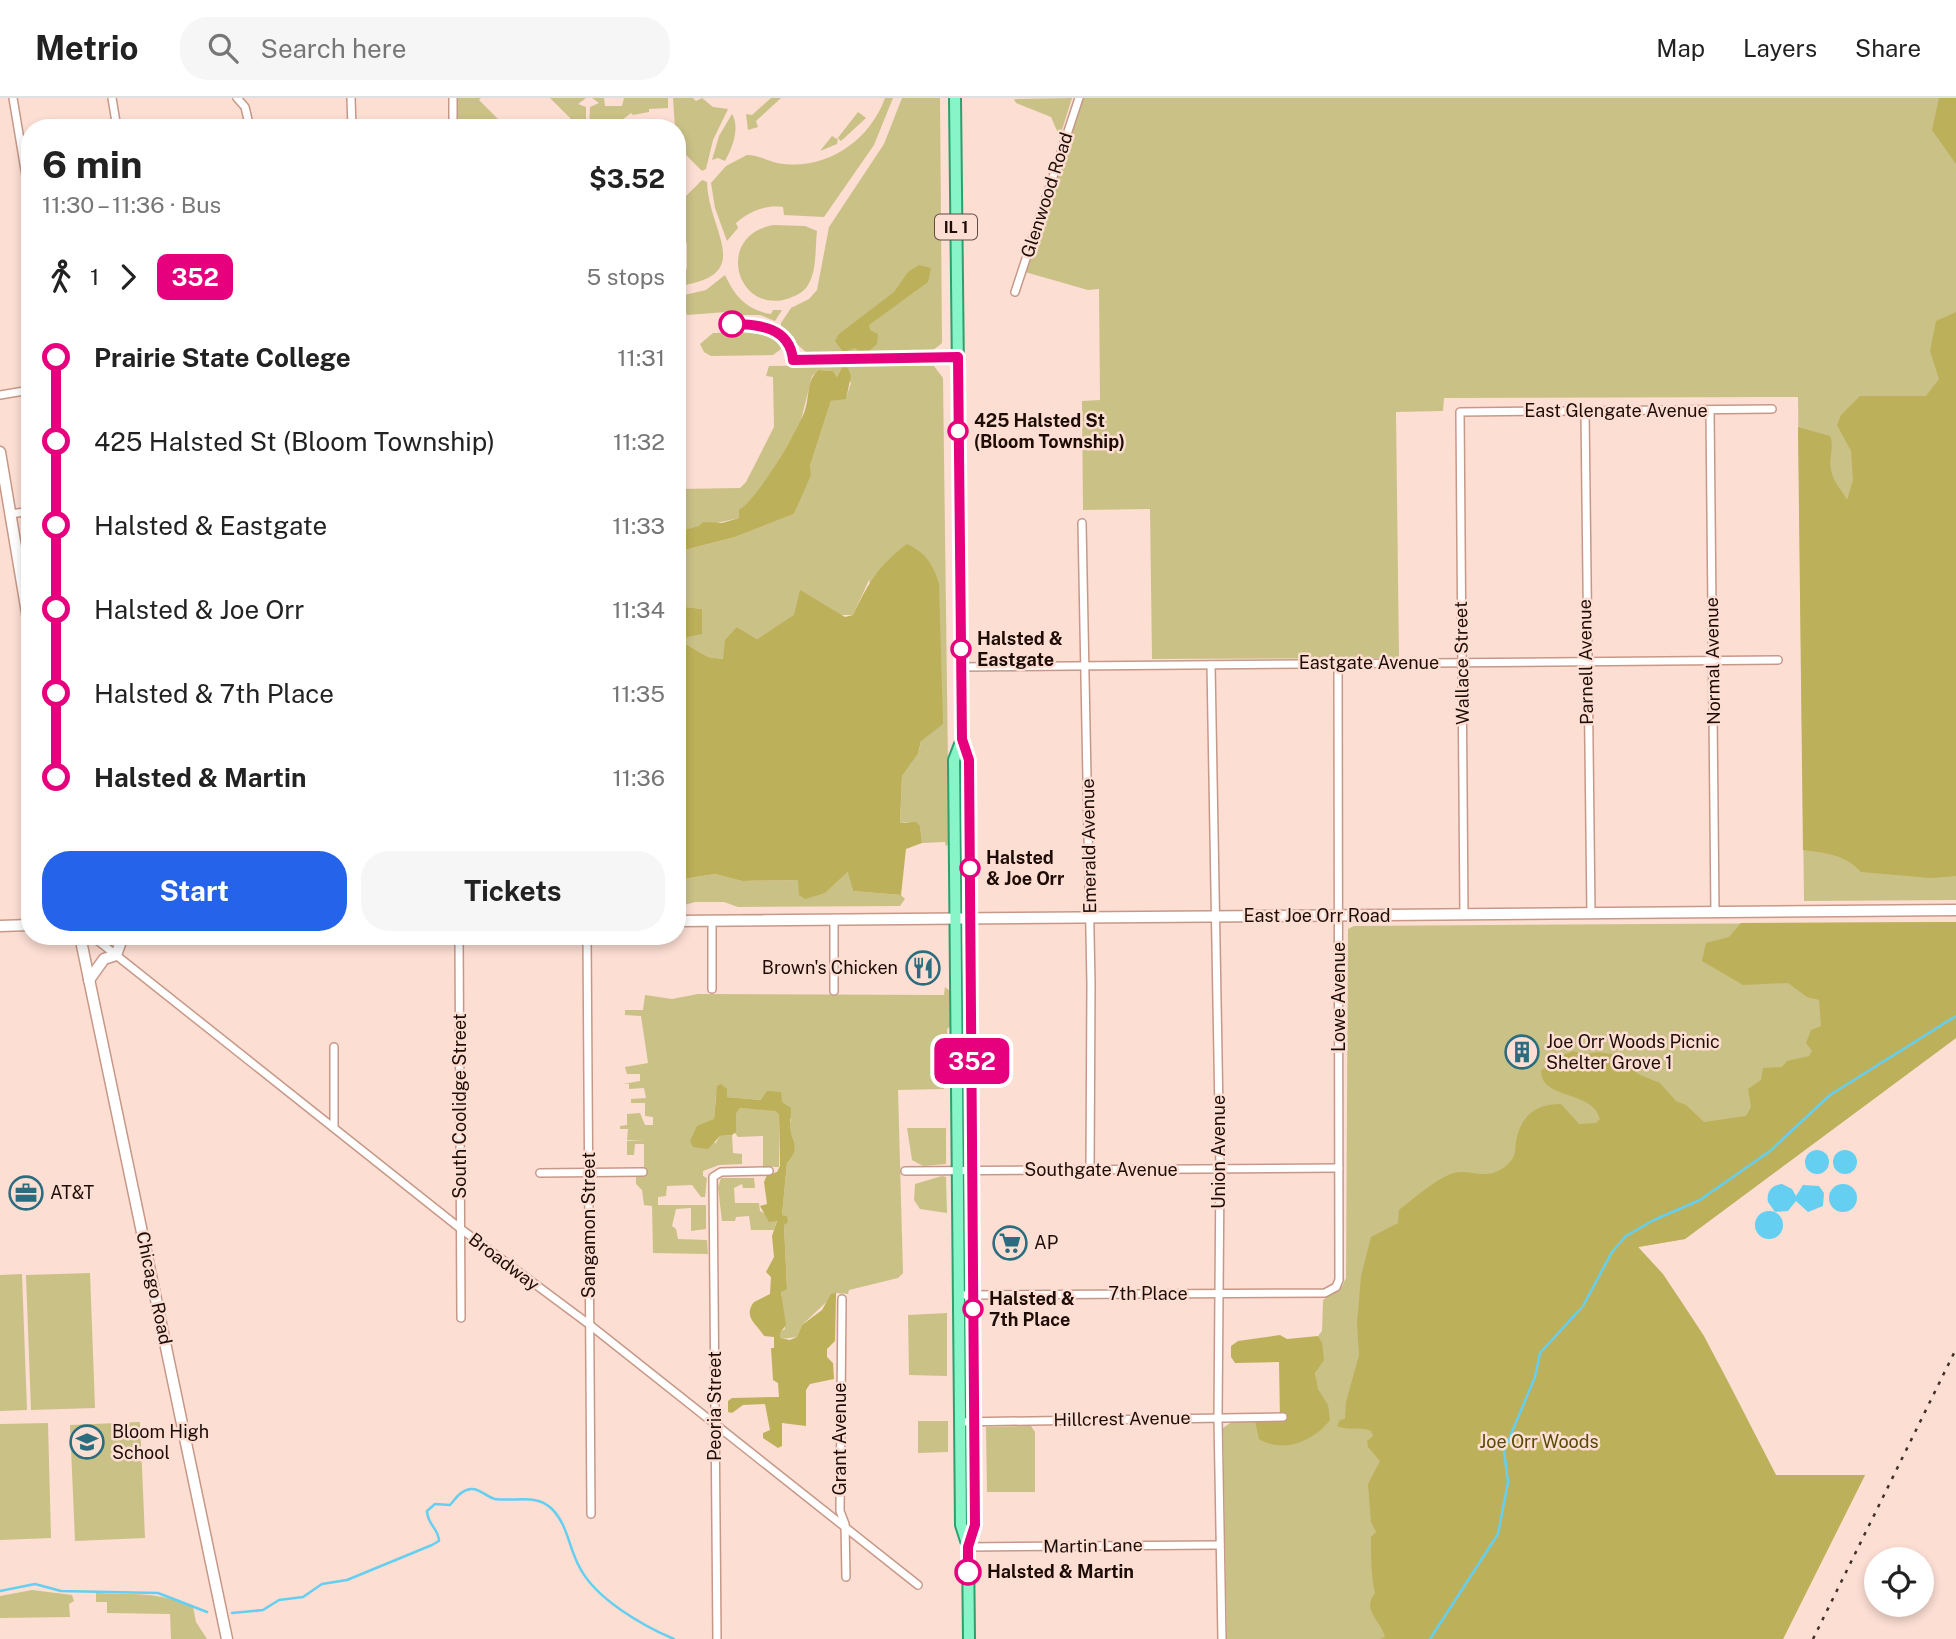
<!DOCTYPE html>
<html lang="en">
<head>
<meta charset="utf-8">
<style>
	:root { --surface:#fff; --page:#f6f6f6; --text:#222; --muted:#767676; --line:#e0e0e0; --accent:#2563eb }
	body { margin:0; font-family:"Public Sans",sans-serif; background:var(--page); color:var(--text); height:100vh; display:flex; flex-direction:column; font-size:26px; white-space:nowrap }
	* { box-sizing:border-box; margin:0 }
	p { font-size:23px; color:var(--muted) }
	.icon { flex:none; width:38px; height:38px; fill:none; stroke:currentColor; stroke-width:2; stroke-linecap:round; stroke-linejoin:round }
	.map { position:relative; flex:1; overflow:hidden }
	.panel { position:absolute; left:21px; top:21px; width:665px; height:826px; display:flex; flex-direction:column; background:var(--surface); border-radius:28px; box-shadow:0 4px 10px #0003 }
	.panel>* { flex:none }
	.badge { padding:0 14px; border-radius:10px; font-size:24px; line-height:46px }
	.buttons { position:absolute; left:1864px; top:1449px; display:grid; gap:14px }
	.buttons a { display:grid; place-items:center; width:70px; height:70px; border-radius:50%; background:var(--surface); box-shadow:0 4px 10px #0003; font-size:35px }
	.map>.badge { position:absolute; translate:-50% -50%; box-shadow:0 0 0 4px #fff }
	.legs { display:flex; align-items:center; gap:10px; height:77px; padding:0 21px; font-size:23px }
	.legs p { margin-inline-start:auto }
	.summary { display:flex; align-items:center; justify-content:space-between; height:119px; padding:0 21px }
	h1 { font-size:38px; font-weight:700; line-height:52px }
	.button { display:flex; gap:14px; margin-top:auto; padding:14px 21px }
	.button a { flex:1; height:80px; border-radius:28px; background:var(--accent); color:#fff; font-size:28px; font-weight:700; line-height:80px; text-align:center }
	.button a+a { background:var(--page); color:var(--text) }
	ul { padding:0 21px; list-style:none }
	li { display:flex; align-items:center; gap:24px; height:84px; font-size:26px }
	li i { display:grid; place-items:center; width:10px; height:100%; margin:0 9px; background:currentColor }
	li i::after { content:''; width:18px; height:18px; margin:-9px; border:5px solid; border-radius:50%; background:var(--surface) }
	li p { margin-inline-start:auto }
	li:first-child i { background:linear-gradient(#0000 50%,currentColor 0) }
	li:last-child i { background:linear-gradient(currentColor 50%,#0000 0) }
	header { display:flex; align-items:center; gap:42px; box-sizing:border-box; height:98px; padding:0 35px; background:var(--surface); border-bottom:2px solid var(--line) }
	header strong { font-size:33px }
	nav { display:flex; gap:38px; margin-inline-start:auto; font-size:24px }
	.search { width:490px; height:63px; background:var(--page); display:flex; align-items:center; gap:18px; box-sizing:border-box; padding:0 24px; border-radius:28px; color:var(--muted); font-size:26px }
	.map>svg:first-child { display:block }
	.green { fill:#cac187 }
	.forest { fill:#bdb05a }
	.water { fill:#64cff0 }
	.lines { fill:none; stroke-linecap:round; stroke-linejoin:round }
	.stream { stroke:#64cff0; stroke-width:2.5 }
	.street-casing { stroke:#c79887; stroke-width:10 }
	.secondary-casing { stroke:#c79887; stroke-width:13 }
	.primary-casing { stroke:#2f9f6e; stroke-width:14 }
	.street { stroke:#fff; stroke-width:7 }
	.secondary { stroke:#fff; stroke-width:10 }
	.primary { stroke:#88f5c9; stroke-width:10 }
	.rail { stroke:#412e27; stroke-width:2.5; stroke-dasharray:3.5 7; stroke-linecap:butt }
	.line-1-casing { stroke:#fff; stroke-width:16 }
	.line-1 { stroke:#e6007e; stroke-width:10 }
	.stop-1-dot { fill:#fff; stroke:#e6007e; stroke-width:3.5 }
	.labels { text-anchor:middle; stroke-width:5; stroke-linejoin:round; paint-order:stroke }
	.shield { fill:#fcded3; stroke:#614c44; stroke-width:2 }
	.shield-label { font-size:16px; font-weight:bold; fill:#1e0d07 }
	.street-label { font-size:18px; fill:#1e0d07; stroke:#fcded3 }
	.stop-label { font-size:18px; font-weight:bold; fill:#1e0d07; stroke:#fcded3; text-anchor:start }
	.poi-label { font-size:18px; fill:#1e0d07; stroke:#fcded3; text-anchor:start }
	.park-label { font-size:18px; fill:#554b05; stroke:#fcded3 }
</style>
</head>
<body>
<header>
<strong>Metrio</strong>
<div class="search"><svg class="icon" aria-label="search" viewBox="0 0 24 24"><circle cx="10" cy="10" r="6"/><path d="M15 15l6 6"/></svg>Search here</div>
<nav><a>Map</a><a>Layers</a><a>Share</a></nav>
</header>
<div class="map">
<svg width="1956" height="1541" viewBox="0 0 1956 1541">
	<rect width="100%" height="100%" fill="#fcded3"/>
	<g class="green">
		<path d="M457,0H481L479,2L507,30H457Z"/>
		<path d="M550,0H586L578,6L586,9V30H580Z"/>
		<path d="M592,0H604L605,8H622L624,0H668V10L649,11V14L633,17L631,15L612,30H589L590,9L599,5Z"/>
		<path d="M673,0H693L696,3L702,0L713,9L728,11L713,42L706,71L702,73L683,54L677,60Z"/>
		<path d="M771,0H781L756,23L758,29L748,32L746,16L752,17Z"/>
		<path d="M885,0H893L874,47L824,119L784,117L783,109C764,107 750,113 736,125L738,130L727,143L715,110L711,85L726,68L747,57C760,57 771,65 784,66C828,71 870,42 885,0Z"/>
		<path d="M902,0H940L942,245L932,253L807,255L781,232V225L791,210L809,201L817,192L829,129L884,46Z"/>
		<path d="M1072,0L1061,35H1058L1051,19L1016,5L1014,1Z"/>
		<path d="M1082,0H1956V802L1804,803L1798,299L1444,300L1443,313L1396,314L1399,560L1152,561L1150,411L1083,412L1082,303L1100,302L1099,191L1088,192L1025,174Z"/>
		<path d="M858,14L866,20L841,43L838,40L837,46L820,53L832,38L837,41Z"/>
		<path d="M732,16C740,29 733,49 725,63L718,60L712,62L719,38Z"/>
		<path d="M702,82L707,84C708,133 757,177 679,188L687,170V145L677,136V107Z"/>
		<path d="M774,127L805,128L817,133C815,150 817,173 808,187C804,194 797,197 790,200C737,219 713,137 774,127Z"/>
		<path d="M725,177C735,199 747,212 771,216L773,212H782L775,223L760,217H726V214L687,217L680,198L706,192Z"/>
		<path d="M713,235C733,235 775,226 781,251L773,257L711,258L704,254L700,246Z"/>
		<path d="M845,267L934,268L943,280L949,746L946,748L945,744L922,745L920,728L907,724L900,725L902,678L918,656L921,644L869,482L853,517H795L757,541L737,529L723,561L708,559L677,540L702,511L677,508V454L735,439L794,416L810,377V368L831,303L846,300L851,285L842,269L837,279L833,273L820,272L812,278L800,326L770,377L739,420L677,434V391L740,390L746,384L774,329L773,279L766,278L769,268Z"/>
		<path d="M849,773L853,793L901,797L905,801L900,808L738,809L724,804H695L677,809V782L715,776L742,783L798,782L825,795Z"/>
		<path d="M1956,824V940L1685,1141L1638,1149C1699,1214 1735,1299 1776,1377H1865L1783,1541H1227L1223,1330L1233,1323L1328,1317C1328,1304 1323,1302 1318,1291C1311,1277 1319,1258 1322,1244L1318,1238L1322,1233L1323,1202L1342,1188L1346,1180L1348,831L1354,828Z"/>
		<path d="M945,889L950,893L951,928L947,931L951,979L948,981L946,976L944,991L898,992L903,1175L898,1180L849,1192L848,1196L836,1195L802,1227L797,1239L780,1241V1234L785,1231L781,1193L787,1190L784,1127L787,1118L782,1117L787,1065C798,1055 795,1042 789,1031L791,1021L762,1002L727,999V991L716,997L714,1021L710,1024L715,1046L720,1038L732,1037L733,1055L742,1056V1066L719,1067L703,1073V1078L707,1080L705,1099H701L692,1087L667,1088L666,1098L658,1099V1107H706V1131L691,1133V1110L676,1111L672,1128L676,1131L678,1141L707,1142L708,1156L653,1155L652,1108L644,1107L642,1092L636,1086V1078L644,1077V1046H635L634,1057H627V1043L644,1042H627L628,1031H620V1028L627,1027V1016L640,1015L645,1027H653V1019L645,1018V1005H631V1001L646,1000L644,990L629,991V986H623L640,983V976H627L625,969L648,965L641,918L625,917V912H643L645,897L672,901L698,896L944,897Z"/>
		<path d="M740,1010L776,1012L779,1017V1069H763V1038L738,1039L735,1035L736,1016Z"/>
		<path d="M907,1030H946V1066L923,1068L912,1062Z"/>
		<path d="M942,1078L946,1079L947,1115L920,1111L914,1102L915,1086Z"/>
		<path d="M721,1080H754L755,1090H743L742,1086L734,1090L735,1105H759L760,1113L777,1122L774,1132H751L749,1118L736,1119L735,1123H722L718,1089Z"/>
		<path d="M90,1175L95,1310L31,1312L26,1177Z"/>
		<path d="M22,1176L27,1312L0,1313V1177Z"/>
		<path d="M947,1215V1278L909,1277L908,1217Z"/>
		<path d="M918,1323H948V1354L918,1355Z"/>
		<path d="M140,1324L145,1440L75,1443L70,1327Z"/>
		<path d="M48,1325L51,1440L0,1442V1326Z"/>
		<path d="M1031,1328L1035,1334V1394H987L986,1329Z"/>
		<path d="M32,1492L72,1497L74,1503L69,1506L70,1519L0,1520V1498Z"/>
		<path d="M96,1495C135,1497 156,1493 193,1509L196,1524L207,1541H171L170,1516L107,1515V1504H96Z"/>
	</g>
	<g class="forest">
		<path d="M1939,0H1956V66L1932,32Z"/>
		<path d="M919,167L931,170L928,184L869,227L870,232L878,236L877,246L869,253L860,254L855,250L843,254L835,243L839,236L894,194L908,174Z"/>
		<path d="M1956,214V778L1930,780L1861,774C1845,756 1825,755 1803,752L1798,329L1830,338C1835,349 1828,360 1831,372C1833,384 1842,392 1847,402L1853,382L1851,353L1837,327L1841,317L1860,298H1926L1939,281L1930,253L1936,223Z"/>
		<path d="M842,269L848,270L851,278L846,301L831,303L810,368L811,377L794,416L735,439L677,454V434L699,428L703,424L722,425L739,420V412C757,402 798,333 805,312C810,297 806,282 819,272L833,273L837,279Z"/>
		<path d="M907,446C926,455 933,466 939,486L943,626L921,643L918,656L902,678L900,725L916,724L920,728L922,745L906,751L901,797L853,793L848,774L825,795L805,801L799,797L798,782L742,783L715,776L677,782V508L702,511V536L678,541L708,559L723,561L725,542L737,529L757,541L794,517L800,492L845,519L853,517C869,484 878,468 907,446Z"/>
		<path d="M1956,824V940L1685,1141L1638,1149L1663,1176L1704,1238L1776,1377H1865L1783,1541H1380L1385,1539C1381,1522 1361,1513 1375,1495C1371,1479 1371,1457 1371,1439L1376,1434L1371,1424L1368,1386L1380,1363L1368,1349L1367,1343L1373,1338L1371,1333C1359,1328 1349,1333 1337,1328L1340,1322L1345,1321L1346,1304L1359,1257L1357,1226L1361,1178L1371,1139L1398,1125L1399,1112C1413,1101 1437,1080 1454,1075C1470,1070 1490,1086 1510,1064C1516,1058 1515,1051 1516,1043C1521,1018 1535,1006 1561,1006L1579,1026L1596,1025L1600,1021C1593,992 1541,1002 1541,973L1556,959L1574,953L1584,957L1597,954L1612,956L1640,977L1660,985L1676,1003L1686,1007L1704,1024L1746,1018L1751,1009L1748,991L1761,982L1763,970L1782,969L1787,963L1809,958L1812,953L1806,945L1811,932L1821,928L1819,902L1807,899L1788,885L1743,887L1702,863L1706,845L1729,839L1741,825Z"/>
		<path d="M721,986L727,991V999L761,1002L767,993L781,994L782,1004L791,1010C791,1016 790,1022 790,1028C789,1038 803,1049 787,1065L782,1117L787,1118L788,1124L784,1127L787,1191L781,1194L786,1227L780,1235V1240L790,1242L797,1239L802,1227L822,1212L831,1196L836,1195L835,1243L827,1251V1259L833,1265L834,1281L810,1286L806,1292V1328L782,1325V1348L778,1350L763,1340V1335L770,1332L765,1306L743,1307L732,1315L728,1314V1303L732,1300L779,1299L778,1285L773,1282L771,1250H774V1239L764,1238C758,1227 742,1219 754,1204L770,1196L771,1179L766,1174L774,1159L772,1138L777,1123L769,1124L760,1108L767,1106L764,1084L767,1077L777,1074L780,1068L779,1017L776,1013L740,1010L736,1016V1034L732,1037L720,1038L708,1051L693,1049L690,1043L697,1028L714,1021L717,988Z"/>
		<path d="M1280,1237L1287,1241L1318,1238L1322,1244L1324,1262L1315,1275L1318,1291L1328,1307L1330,1322C1314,1343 1283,1356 1259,1341L1255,1323L1280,1322L1279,1264L1235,1265L1231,1259V1248L1238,1243Z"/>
	</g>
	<g class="water">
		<circle cx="1845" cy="1064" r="12"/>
		<circle cx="1817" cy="1064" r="12"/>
		<circle cx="1843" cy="1100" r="14"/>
		<path d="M1782,1086L1792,1091L1796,1098L1803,1087L1819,1088L1824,1095L1823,1108L1808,1114L1796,1103L1788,1113L1775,1114L1768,1104C1766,1094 1772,1087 1782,1086Z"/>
		<circle cx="1769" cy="1127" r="14"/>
	</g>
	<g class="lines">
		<g class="stream">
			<path d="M0,1493L35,1486L61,1493L158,1495L207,1514"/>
			<path d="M232,1515L263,1512L279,1502L303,1499L322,1486L347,1482L432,1447L439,1443C439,1431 427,1426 427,1413L435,1406L450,1407C456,1400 461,1392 471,1391C480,1390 486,1399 495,1401C515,1404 536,1395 552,1411C568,1427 569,1451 580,1470C596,1501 643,1528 674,1541"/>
			<path d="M1430,1541L1498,1436L1508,1384L1504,1353L1535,1279L1540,1255L1583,1208L1612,1154L1626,1138L1654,1122L1700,1102L1770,1053L1830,997L1956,918"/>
		</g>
		<defs>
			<g id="street">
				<path d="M13,0L30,102"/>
				<path d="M112,0L117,30"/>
				<path d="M237,0L245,9L250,30"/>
				<path d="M351,0L352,30"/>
				<path d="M453,0V30"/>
				<path d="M1015,194L1079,0"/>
				<path d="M0,297L30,292"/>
				<path d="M1710,312L1715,815"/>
				<path d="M1585,313L1591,816"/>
				<path d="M11,416L30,413"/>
				<path d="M1082,425L1091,886L1090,1072"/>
				<path d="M1211,567L1220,1071L1218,1320L1222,1541"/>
				<path d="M961,569L1778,562"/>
				<path d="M1464,817L1460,314L1772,311"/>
				<path d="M834,821V893"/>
				<path d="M712,822V891"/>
				<path d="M92,838L461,1131L590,1227L918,1487"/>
				<path d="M459,838L461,1220"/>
				<path d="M587,838L591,1416"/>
				<path d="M334,1028V949"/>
				<path d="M905,1073L1339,1070"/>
				<path d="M540,1075L643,1074"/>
				<path d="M959,1197L1325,1195L1336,1189L1339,1182L1338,565"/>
				<path d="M842,1201L840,1413L845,1426L846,1479"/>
				<path d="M961,1324L1283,1319"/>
				<path d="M968,1449L1218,1447"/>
				<path d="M717,1541L713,1079L721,1074L769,1073"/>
			</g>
			<g id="secondary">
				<path d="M0,354L30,533"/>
				<path d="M677,823L1956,812"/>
				<path d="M0,828L30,827"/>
				<path d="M80,838L227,1541"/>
				<path d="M89,882L104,861L116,857L123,838"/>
			</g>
			<g id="primary">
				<path d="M955,0L962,641L969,662L975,1427L968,1449"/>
				<path d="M962,641L954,662L961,1427L968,1449L969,1541"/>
			</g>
		</defs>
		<use href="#street" class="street-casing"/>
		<use href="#secondary" class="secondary-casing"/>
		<use href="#primary" class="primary-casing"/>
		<use href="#street" class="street"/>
		<use href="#secondary" class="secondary"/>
		<use href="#primary" class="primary"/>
		<path class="rail" d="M1813,1541L1956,1251"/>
	</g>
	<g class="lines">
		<defs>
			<path id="line-1" d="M732,226C758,226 790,229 793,262L958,259L962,641L969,662L975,1427L968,1449V1474"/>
		</defs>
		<use href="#line-1" class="line-1-casing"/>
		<use href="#line-1" class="line-1"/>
	</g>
	<defs>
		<symbol id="restaurant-ring" viewBox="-11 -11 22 22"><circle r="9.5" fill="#fcded3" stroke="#2b6c7f" stroke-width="1.5"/><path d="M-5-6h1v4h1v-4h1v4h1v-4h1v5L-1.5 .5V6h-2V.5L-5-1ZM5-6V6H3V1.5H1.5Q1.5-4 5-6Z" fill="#2b6c7f"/></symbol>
		<symbol id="building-ring" viewBox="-11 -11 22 22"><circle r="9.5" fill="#fcded3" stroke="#2b6c7f" stroke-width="1.5"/><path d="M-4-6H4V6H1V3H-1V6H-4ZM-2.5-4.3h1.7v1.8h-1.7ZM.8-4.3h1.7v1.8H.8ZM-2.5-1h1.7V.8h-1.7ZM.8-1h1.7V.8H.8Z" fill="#2b6c7f"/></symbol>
		<symbol id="office-ring" viewBox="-11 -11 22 22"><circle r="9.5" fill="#fcded3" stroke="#2b6c7f" stroke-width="1.5"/><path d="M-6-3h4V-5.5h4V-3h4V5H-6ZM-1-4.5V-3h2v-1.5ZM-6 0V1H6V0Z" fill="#2b6c7f"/></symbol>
		<symbol id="supermarket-ring" viewBox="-11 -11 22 22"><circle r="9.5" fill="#fcded3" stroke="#2b6c7f" stroke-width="1.5"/><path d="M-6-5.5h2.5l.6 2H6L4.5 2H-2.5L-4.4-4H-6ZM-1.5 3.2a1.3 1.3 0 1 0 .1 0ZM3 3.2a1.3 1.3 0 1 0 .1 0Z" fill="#2b6c7f"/></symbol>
		<symbol id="school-ring" viewBox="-11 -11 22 22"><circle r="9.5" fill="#fcded3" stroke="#2b6c7f" stroke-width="1.5"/><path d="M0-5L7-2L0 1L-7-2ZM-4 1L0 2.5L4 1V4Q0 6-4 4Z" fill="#2b6c7f"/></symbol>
	</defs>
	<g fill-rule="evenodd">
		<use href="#restaurant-ring" x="904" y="851" width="38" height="38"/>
		<use href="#building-ring" x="1503" y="935" width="38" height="38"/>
		<use href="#office-ring" x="7" y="1076" width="38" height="38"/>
		<use href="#supermarket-ring" x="991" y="1126" width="38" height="38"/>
		<use href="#school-ring" x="68" y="1325" width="38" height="38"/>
	</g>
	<g class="stop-1-dot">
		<circle cx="732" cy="226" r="12"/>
		<circle cx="958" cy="333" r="9"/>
		<circle cx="961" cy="551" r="9"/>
		<circle cx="970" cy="770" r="9"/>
		<circle cx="973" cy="1211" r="9"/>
		<circle cx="968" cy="1474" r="12"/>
	</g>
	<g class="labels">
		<rect class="shield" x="935" y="116.5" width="42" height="25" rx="5"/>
		<g class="shield-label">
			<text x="956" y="135">IL 1</text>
		</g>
		<g class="street-label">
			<text transform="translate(1047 97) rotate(-72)" y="6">Glenwood Road</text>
			<text x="1616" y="319">East Glengate Avenue</text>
			<text transform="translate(1713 563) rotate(-91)" y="6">Normal Avenue</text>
			<text transform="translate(1586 564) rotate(-91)" y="6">Parnell Avenue</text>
			<text x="1369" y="571">Eastgate Avenue</text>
			<text transform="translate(1462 565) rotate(-91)" y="6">Wallace Street</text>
			<text transform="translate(1089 748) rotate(-91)" y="6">Emerald Avenue</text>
			<text x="1317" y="824">East Joe Orr Road</text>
			<text transform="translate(1339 899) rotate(-90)" y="6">Lowe Avenue</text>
			<text transform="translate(460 1008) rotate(-90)" y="6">South Coolidge Street</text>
			<text transform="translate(1219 1054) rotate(-90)" y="6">Union Avenue</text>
			<text x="1101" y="1078">Southgate Avenue</text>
			<text transform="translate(589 1127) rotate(-90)" y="6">Sangamon Street</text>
			<text transform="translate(504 1164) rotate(37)" y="6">Broadway</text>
			<text transform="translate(154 1190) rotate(78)" y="6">Chicago Road</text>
			<text x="1148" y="1202">7th Place</text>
			<text transform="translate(715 1308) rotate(-90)" y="6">Peoria Street</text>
			<text transform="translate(1122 1321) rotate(-1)" y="6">Hillcrest Avenue</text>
			<text transform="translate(840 1341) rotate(-90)" y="6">Grant Avenue</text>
			<text transform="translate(1093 1448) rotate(-1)" y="6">Martin Lane</text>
		</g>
		<g class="stop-label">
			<text x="974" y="329">425 Halsted St<tspan x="974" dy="21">(Bloom Township)</tspan></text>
			<text x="977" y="547">Halsted &amp;<tspan x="977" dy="21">Eastgate</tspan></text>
			<text x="986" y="766">Halsted<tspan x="986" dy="21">&amp; Joe Orr</tspan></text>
			<text x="989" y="1207">Halsted &amp;<tspan x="989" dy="21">7th Place</tspan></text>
			<text x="987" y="1480">Halsted &amp; Martin</text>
		</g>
		<g class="poi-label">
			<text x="898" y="876" text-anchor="end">Brown's Chicken</text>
			<text x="1546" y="950">Joe Orr Woods Picnic<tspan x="1546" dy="21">Shelter Grove 1</tspan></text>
			<text x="50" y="1101">AT&amp;T</text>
			<text x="1034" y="1151">AP</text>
			<text x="112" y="1340">Bloom High<tspan x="112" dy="21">School</tspan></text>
		</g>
		<g class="park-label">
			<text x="1539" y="1350">Joe Orr Woods</text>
		</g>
	</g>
</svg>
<div class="buttons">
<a><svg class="icon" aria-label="locate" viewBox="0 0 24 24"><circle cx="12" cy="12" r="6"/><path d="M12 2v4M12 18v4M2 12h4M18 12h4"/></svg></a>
</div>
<b class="badge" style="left:972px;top:963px;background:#e6007e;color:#fff">352</b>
<section class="panel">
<div class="summary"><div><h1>6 min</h1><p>11:30 – 11:36 · Bus</p></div><b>$3.52</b></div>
<div class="legs"><svg class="icon" aria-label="walk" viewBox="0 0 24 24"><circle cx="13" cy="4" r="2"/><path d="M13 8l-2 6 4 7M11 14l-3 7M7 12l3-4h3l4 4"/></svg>1<svg class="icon" aria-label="forward" viewBox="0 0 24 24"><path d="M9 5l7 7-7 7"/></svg><b class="badge" style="background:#e6007e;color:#fff">352</b><p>5 stops</p></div>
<ul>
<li><i style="color:#e6007e"></i><b>Prairie State College</b><p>11:31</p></li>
<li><i style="color:#e6007e"></i><span>425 Halsted St (Bloom Township)</span><p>11:32</p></li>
<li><i style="color:#e6007e"></i><span>Halsted &amp; Eastgate</span><p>11:33</p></li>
<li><i style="color:#e6007e"></i><span>Halsted &amp; Joe Orr</span><p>11:34</p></li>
<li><i style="color:#e6007e"></i><span>Halsted &amp; 7th Place</span><p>11:35</p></li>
<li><i style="color:#e6007e"></i><b>Halsted &amp; Martin</b><p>11:36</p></li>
</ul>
<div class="button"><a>Start</a><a>Tickets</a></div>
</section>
</div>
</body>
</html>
